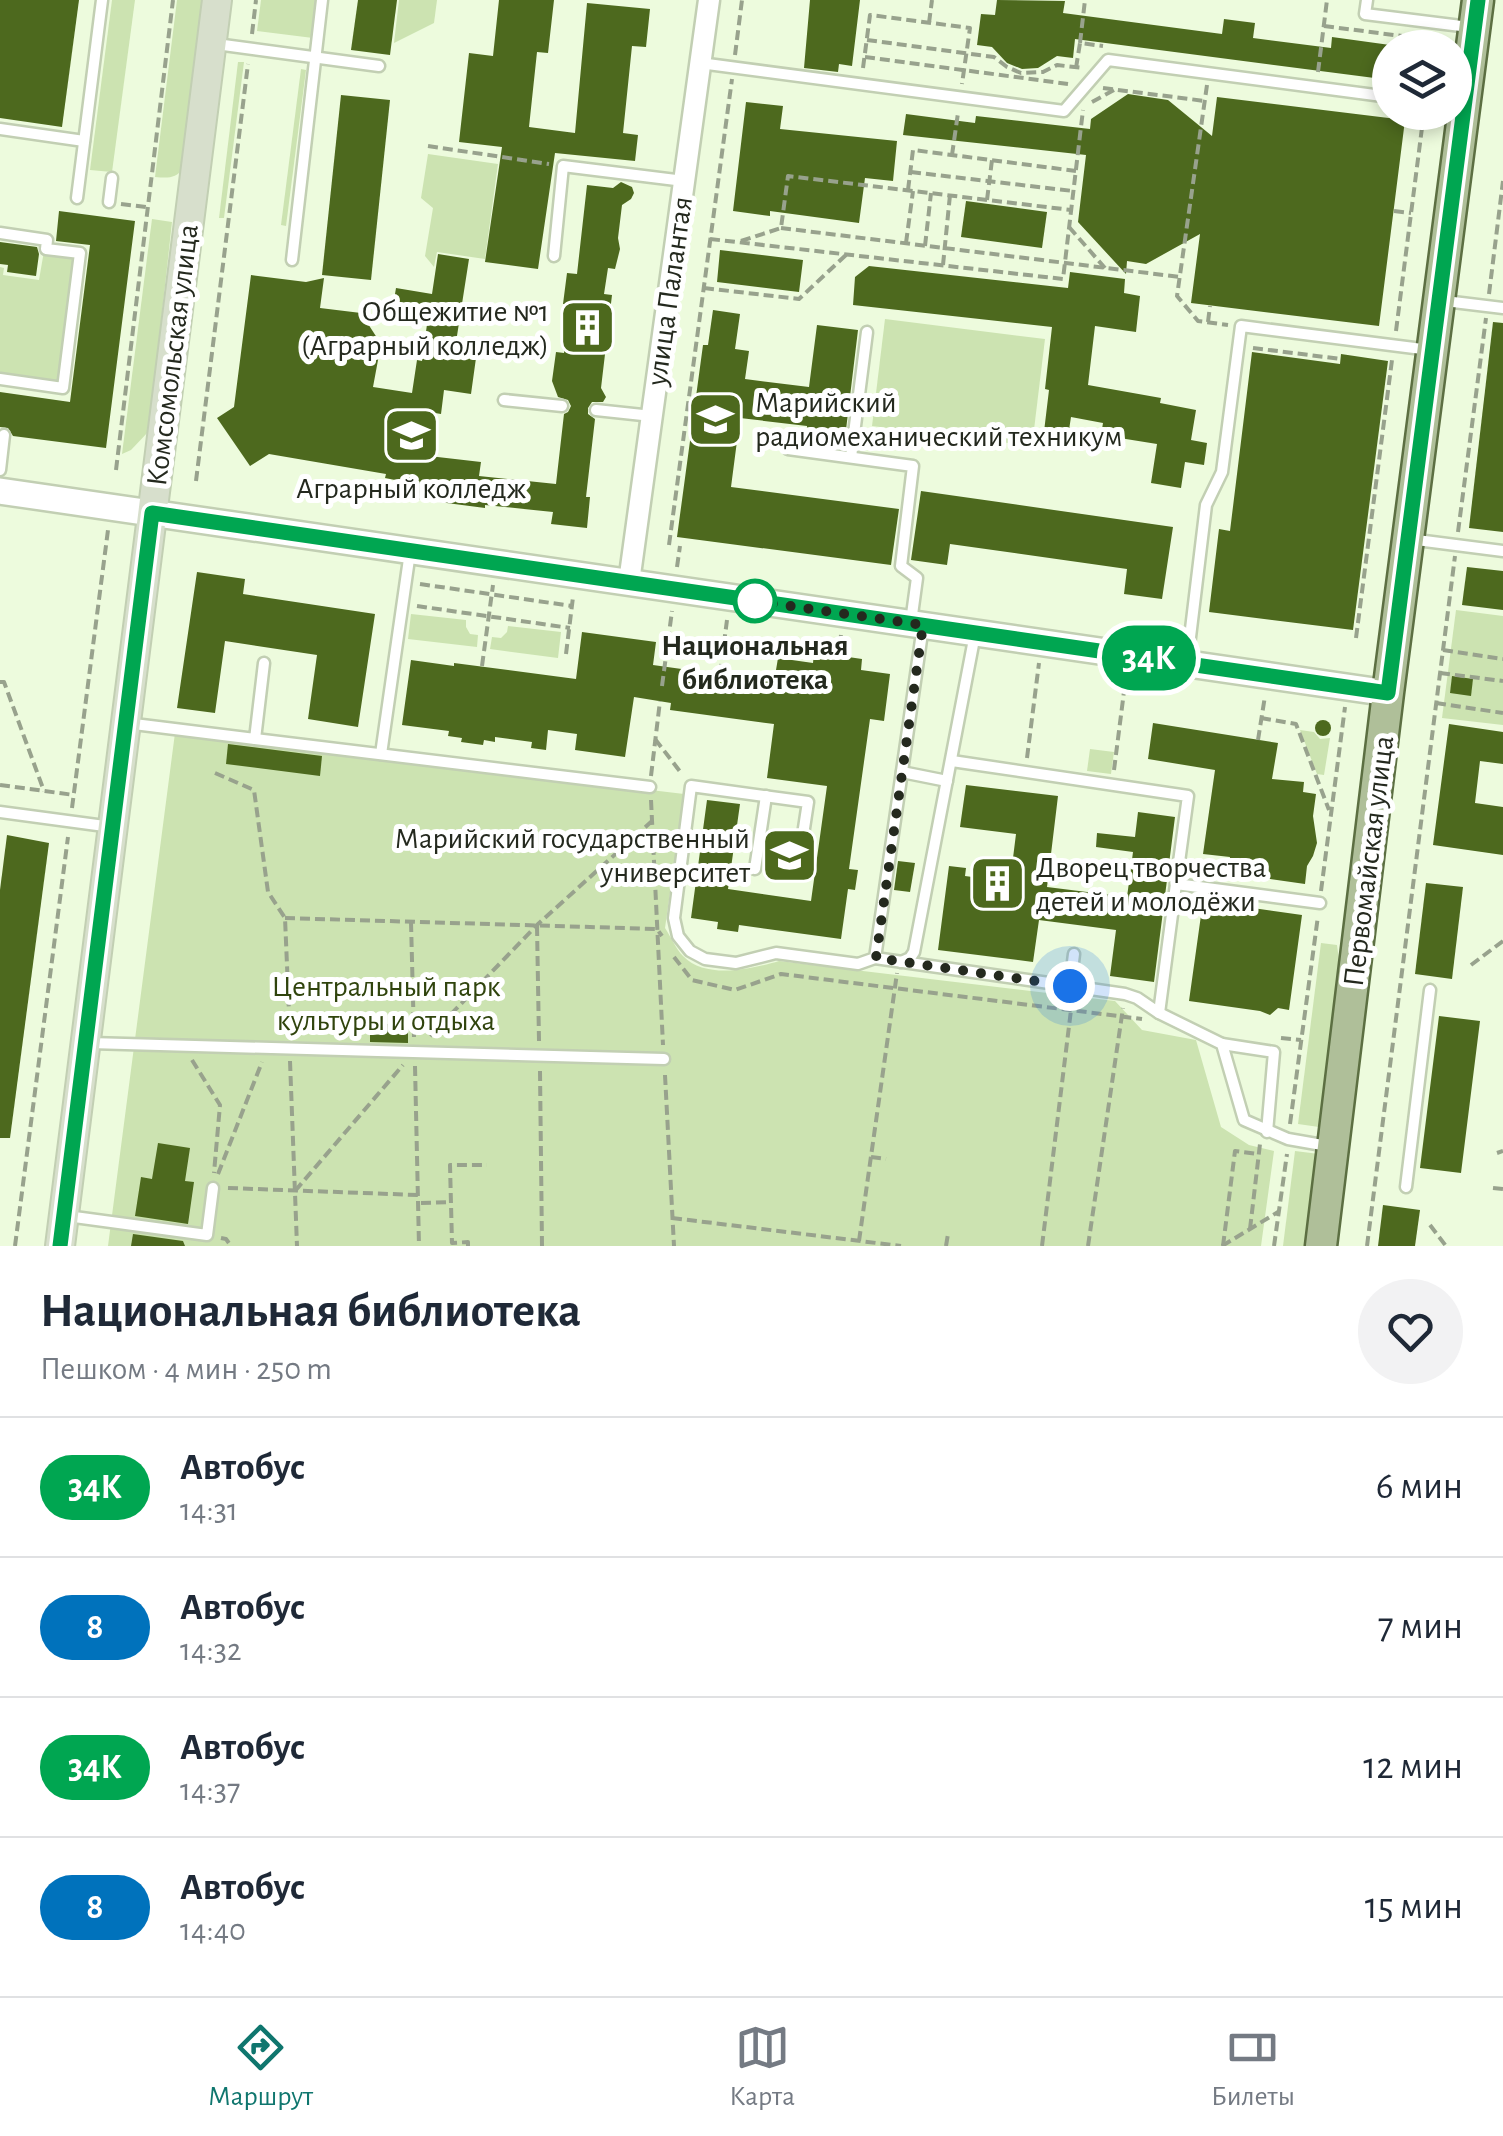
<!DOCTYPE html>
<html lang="ru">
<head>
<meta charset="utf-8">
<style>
	:root { --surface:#fff; --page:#f2f2f3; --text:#1f2937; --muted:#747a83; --line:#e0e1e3; --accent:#0f766e }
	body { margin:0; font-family:"Alegreya Sans",sans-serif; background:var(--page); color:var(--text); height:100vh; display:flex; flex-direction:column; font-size:38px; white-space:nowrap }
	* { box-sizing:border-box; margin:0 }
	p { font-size:32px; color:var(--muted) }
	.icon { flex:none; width:55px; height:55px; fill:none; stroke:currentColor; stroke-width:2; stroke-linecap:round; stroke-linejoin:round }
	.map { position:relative; height:1246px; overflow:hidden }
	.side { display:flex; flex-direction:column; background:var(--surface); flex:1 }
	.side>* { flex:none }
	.badge { padding:0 20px; border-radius:32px; font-size:35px; line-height:65px }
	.fabs { position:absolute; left:1372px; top:30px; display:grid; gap:20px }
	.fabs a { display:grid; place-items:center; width:100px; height:100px; border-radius:50%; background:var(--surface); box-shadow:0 5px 15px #0003; font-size:50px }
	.you { position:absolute; width:50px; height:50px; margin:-25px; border:8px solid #fff; border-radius:50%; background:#1a73e8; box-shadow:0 0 0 15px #1a73e833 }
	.map>.badge { position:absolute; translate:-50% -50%; box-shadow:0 0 0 5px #fff }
	.round { display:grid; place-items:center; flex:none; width:105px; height:105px; border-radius:52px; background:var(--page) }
	.head { display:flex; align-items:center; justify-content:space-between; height:170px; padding:0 40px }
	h1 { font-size:48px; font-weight:600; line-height:75px }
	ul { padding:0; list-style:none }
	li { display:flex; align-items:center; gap:30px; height:140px; padding:0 40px; border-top:2px solid var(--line) }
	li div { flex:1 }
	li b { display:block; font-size:38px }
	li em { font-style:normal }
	li .badge { min-width:110px; font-weight:700; text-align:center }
	.tabs { display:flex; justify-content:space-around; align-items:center; height:140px; border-top:2px solid var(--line); background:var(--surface); font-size:28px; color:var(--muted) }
	.tabs a { display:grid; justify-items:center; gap:5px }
	.tabs .on { color:var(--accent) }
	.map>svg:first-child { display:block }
	.green { fill:#cce3b1 }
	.building { fill:#4d691e }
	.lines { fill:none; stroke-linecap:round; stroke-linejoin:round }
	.service-casing { stroke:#c2cfb3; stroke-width:15 }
	.minor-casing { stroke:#c2cfb3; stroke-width:25 }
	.tertiary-casing { stroke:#c2cfb3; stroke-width:30 }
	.secondary-casing { stroke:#c2cfb3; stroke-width:32 }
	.primary-casing { stroke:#5c6f42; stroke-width:35 }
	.path { stroke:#98a28d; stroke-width:4; stroke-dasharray:10 5; stroke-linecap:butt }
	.service { stroke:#fff; stroke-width:10 }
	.minor { stroke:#fff; stroke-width:20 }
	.tertiary { stroke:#fff; stroke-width:25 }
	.secondary { stroke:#d7dfcc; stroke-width:28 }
	.primary { stroke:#afbf99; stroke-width:30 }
	.line-casing { stroke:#fff; stroke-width:22 }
	.line { stroke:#00a651; stroke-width:15 }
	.walk { stroke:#24291e; stroke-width:10; stroke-dasharray:0 18 }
	.stop-dot { fill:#fff; stroke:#00a651; stroke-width:5 }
	.labels { text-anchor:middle; stroke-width:10; stroke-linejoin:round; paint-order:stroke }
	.street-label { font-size:30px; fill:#24291e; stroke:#fff }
	.poi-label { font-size:30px; fill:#24291e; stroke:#fff; text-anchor:end }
	.stop-label { font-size:30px; font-weight:bold; fill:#24291e; stroke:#fff }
	.park-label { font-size:30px; fill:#30440d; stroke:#fff }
</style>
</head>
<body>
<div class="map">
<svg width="1503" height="1246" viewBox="0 0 1503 1246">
	<rect width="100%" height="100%" fill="#edfbdd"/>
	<g class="green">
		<path d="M112,0H135L112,172L90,170Z"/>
		<path d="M177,0H206L184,168C175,179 168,178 155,177Z"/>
		<path d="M261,0H318L313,38L257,31Z"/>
		<path d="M399,0H437L434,23L394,43Z"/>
		<path d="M238,62H244L224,218H219Z"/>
		<path d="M301,69L306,70L286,226L281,225Z"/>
		<path d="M428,154L498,164L485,259L437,252L434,267L425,256L433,208L421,198Z"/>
		<path d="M152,219L172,222L149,431L131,450L122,454Z"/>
		<path d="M44,251L76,255L59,383L0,375V267L4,268L3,275L39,280Z"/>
		<path d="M885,319L1045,339L1032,446L872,426Z"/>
		<path d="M1456,610L1503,616V725L1442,718Z"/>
		<path d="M411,614L466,620V627L470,634L478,635L477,647L408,639Z"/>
		<path d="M508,626L561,632L558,658L490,649L492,637L501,638L507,632Z"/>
		<path d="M1300,730L1314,732L1320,739L1330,738L1324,775L1317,774Z"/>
		<path d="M175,733L684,794L665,928C671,937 676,949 683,956C706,980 752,969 779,961L1115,1001L1142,1030L1196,1040L1221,1127L1249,1145L1274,1151L1261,1246H108Z"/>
		<path d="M1090,749L1114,752L1111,774L1087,771Z"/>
		<path d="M1321,943L1337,945L1342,982L1323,1120L1319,1127L1298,1124Z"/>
		<path d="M1295,1151L1319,1154L1307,1246H1283Z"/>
	</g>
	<g class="building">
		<path d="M0,0H79L62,127L0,118Z"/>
		<path d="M358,0H397L390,55L351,50Z"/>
		<path d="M499,0H554L548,53L537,52L529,127L575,133L587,3L650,9L646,47L632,46L623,133L638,135L635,161L555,153L538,269L485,262L502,147L459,142L469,53L493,56Z"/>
		<path d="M810,0H860L852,66L839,64L838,72L804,68Z"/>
		<path d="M997,0L1065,1L1063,13L1222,34L1224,19L1255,23L1253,38L1331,48L1332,37L1390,45V80L1075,39L1073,58L1057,56L1038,68L1022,69L1007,63L992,47L977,45L981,14L995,15Z"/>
		<path d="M1128,94L1168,100L1212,136L1217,97L1405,120L1379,326L1191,303L1200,234L1146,264L1127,261L1126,274L1078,222L1086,155L903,135L906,114L975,123L976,116L1090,129L1091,119Z"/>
		<path d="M341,95L390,100L371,280L322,275Z"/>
		<path d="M746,102L783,106L780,129L897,141L893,181L865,178L859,223L770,211V216L733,211Z"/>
		<path d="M621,182L632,187L634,193L631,199L622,205L618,238L620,249L615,269L608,268L604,294L612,295L601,388L606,397L603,402H592L588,408V414L595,419L586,497H590L587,528L551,524L553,512L485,505V508L393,496L395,480L385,478L386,474L269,454L250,466L217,418L234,407L251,275L306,282L324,278L320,308L361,313L381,344L373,387L412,393L417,360L422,361L428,317L392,312L396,288L432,294L438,254L469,259L454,355L476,358L471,394L444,390L441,414L435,413L429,456L481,462L479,476L556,484L564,414L568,412L571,406L568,400L558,397L552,381L556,352L564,353L570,304H563L567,273L577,274L587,185L613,188Z"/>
		<path d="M966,201L1047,212L1042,248L961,237Z"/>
		<path d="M59,211L135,221L106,448L13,436L8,428L0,427V392L70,402L90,245L56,241Z"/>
		<path d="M0,242L37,247L39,254L36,276L7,272L8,265L0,264Z"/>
		<path d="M720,250L803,260L799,292L717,282Z"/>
		<path d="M869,266L1068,288L1070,272L1125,279L1124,293L1140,296L1136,332L1095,326L1088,385L1161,398L1160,403L1196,410L1191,440L1207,443L1204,465L1185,462L1181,488L1151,483L1157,444L1101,435L1103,423L1071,417L1067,443L1043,440L1049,390L1045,389L1052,327L853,305L855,277Z"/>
		<path d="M713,310L740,314L735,349L749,351L745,379L809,387L817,325L858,330L845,438L807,433V426L740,418L731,487L899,509L891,565L677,537L703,345H708Z"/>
		<path d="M1493,322L1503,323V532L1469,528Z"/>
		<path d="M1252,352L1340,364L1341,354L1388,361L1353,630L1209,612L1219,529L1230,531Z"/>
		<path d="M921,491L1173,527L1162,599L1124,594L1127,569L950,544L947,565L911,560Z"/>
		<path d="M1467,567L1503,571V610L1462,605Z"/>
		<path d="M197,572L245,579L243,594L375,614L358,727L308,719L317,655L225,641L215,713L177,708Z"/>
		<path d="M582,632L656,642L653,665L774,682L778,658L813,663L814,652L862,659L861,670L890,674L884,721L870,719L849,869L858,870L855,890L848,889L841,939L739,925L738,932L717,929L718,922L691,918L707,800L740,804L728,889L811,901L827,786L767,778L774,724L670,710L671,703L634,697L625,757L575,750L577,734L548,730L546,750L531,748L532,742L495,737V742L484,740L483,745L461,742L462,738L448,736L449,731L402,725L411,660L454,666V663L576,679Z"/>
		<path d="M1452,676L1473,679L1471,696L1450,693Z"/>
		<circle cx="1323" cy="728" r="8"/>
		<path d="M1153,723L1278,743L1272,779L1304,782L1303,792L1316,794L1313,816L1317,843L1313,856L1307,866L1305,884L1228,873L1230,857L1203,854L1215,770L1148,759Z"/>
		<path d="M1449,724L1503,732V764L1480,761L1475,803L1503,807V855L1433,845Z"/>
		<path d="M228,744L322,756L320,776L226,764Z"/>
		<path d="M966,785L1058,796L1047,887L1127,897L1133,852L1096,847L1097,833L1135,837L1138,812L1175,817L1154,982L1110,976L1116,930L1039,920L1033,962L938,950L949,866L966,868L965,876L1010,882L1016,834L960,827Z"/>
		<path d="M7,835L49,843L10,1138H0V890Z"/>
		<path d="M898,861L915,863L910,892L894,890Z"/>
		<path d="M1426,883L1463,887L1452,979L1415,974Z"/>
		<path d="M1203,901L1302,915L1289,1010L1278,1008L1270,1015L1260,1011L1189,1001Z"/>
		<path d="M1439,1016L1480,1021L1461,1173L1420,1168Z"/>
		<path d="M370,1024H408V1043L370,1042Z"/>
		<path d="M158,1143L190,1148L185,1181L194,1182L188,1224L135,1216L141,1177L152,1179Z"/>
		<path d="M1383,1205L1420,1210L1415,1246H1378Z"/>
		<path d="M133,1234L183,1241L185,1246H131Z"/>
	</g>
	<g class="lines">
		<defs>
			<g id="service">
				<path d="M1367,0L1365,14L1469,27"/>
				<path d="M216,44L379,66"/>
				<path d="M700,63L1064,111L1108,60L1390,97"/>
				<path d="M0,129L84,141"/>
				<path d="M77,198L102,0"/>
				<path d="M109,202L112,178"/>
				<path d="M0,233L47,240L46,249L80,253L63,388L0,379"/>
				<path d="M554,256L563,166L684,181"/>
				<path d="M292,260L322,0"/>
				<path d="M1445,301L1503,308"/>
				<path d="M504,400L562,406"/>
				<path d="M596,410L652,416"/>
				<path d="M788,449L913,466L901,566L917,578L911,622"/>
				<path d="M851,457L867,332"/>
				<path d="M0,470L4,435"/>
				<path d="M1409,539L1503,551"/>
				<path d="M1187,662L1206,505L1222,472L1241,326L1430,350"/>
				<path d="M126,723L255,739L264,663"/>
				<path d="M255,739L650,787"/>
				<path d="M381,754L410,552"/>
				<path d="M952,761L1188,796L1176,884"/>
				<path d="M902,772L947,781"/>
				<path d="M0,812L112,827"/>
				<path d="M755,869L766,796"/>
				<path d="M797,874L808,802L691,786L674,918L678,936L690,951L705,959L736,963L776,953L858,964L875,958L923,626"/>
				<path d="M1074,954L1070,986L1125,994L1137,998L1159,1013L1222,1044L1244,1120L1288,1139L1328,1146"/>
				<path d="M875,958L1070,986"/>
				<path d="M901,962L910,958L914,952L975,634"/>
				<path d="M1159,1013L1176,884L1320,903"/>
				<path d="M90,1043L664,1059"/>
				<path d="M1222,1044L1274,1052L1267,1132"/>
				<path d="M1406,1187L1430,990"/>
				<path d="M67,1216L207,1235L213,1188"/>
			</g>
			<path id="minor" d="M629,582L709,0"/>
			<path id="tertiary" d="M0,491L1388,693"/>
			<path id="secondary" d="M60,1246L217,0"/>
			<path id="primary" d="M1321,1246L1388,693L1478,0"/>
		</defs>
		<use href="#service" class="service-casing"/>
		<use href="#minor" class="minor-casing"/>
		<use href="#tertiary" class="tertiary-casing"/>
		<use href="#secondary" class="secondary-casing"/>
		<use href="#primary" class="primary-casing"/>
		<g class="path">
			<path d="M929,23L932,0"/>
			<path d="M1324,26L1433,40"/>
			<path d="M252,34L256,0"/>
			<path d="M867,40L994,57L1007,67L1021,73L1043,72L1057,65L1083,68"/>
			<path d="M1080,43L1085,0"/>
			<path d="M735,55L742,0"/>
			<path d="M865,57L1068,84"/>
			<path d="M863,68L870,15L970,28L962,84"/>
			<path d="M1076,68L1080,43L1103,46"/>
			<path d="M1318,72L1327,0"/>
			<path d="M1207,85L1177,296L1198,321L1228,325"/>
			<path d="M1103,88L1205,101"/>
			<path d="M1092,102L1114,90"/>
			<path d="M428,146L549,164"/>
			<path d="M952,155L958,113"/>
			<path d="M911,172L1073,191"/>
			<path d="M908,190L913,150L1076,171"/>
			<path d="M987,200L992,160"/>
			<path d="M121,204L146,207"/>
			<path d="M1394,211L1411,213"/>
			<path d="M1069,227L1105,268"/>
			<path d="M781,228L1180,277"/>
			<path d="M710,239L1063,279L1083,110"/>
			<path d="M741,241L781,228L788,176L1071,210"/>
			<path d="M906,243L913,191"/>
			<path d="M925,246L931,193"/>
			<path d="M943,265L950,195"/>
			<path d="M704,288L799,299L847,254"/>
			<path d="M1489,294L1503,181"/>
			<path d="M1208,322L1210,306"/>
			<path d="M1396,331L1424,112"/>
			<path d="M1253,348L1341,359"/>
			<path d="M116,470L173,0"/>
			<path d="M196,481L248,64"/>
			<path d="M1458,532L1486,318"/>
			<path d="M669,545L732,79"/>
			<path d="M677,567L680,546"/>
			<path d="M420,584L572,606"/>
			<path d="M417,606L570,628"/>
			<path d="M1356,638L1392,360"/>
			<path d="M1443,650L1503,659"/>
			<path d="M566,654L573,597"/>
			<path d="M838,656L841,635"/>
			<path d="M482,666L493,585"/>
			<path d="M1440,673L1503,681"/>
			<path d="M720,674L727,620"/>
			<path d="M0,682H4L44,791"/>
			<path d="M662,686L672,611"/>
			<path d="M1436,703L1503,713"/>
			<path d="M1261,718L1296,724L1329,810"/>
			<path d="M655,739L682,774"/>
			<path d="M1258,740L1265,696"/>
			<path d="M1027,758L1039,663"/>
			<path d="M1114,770L1126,676"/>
			<path d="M215,773L254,790L268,892L285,918L290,1036"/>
			<path d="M651,776L660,701"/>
			<path d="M0,785L74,795"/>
			<path d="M651,800L663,1045"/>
			<path d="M72,808L108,530"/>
			<path d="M1321,891L1345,707"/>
			<path d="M285,918L657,929L662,936"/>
			<path d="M411,922L414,1037"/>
			<path d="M537,926L539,1041"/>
			<path d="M674,957L692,980L735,990L781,974L1142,1019"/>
			<path d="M1471,965L1503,941"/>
			<path d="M430,1036L537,925L652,821"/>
			<path d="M1281,1038L1301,1040"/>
			<path d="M192,1060L220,1105L214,1173"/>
			<path d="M290,1061L297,1246"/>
			<path d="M415,1066L419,1246"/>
			<path d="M540,1071L542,1246"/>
			<path d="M665,1075L674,1246"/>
			<path d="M1290,1124L1318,916"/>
			<path d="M1497,1153L1503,1151"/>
			<path d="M871,1157L886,1159"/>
			<path d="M218,1174L262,1062"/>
			<path d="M228,1188L418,1195"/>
			<path d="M1493,1188L1503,1189"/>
			<path d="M295,1191L403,1065"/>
			<path d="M421,1203L451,1202"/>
			<path d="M672,1218L901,1246"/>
			<path d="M1430,1225L1446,1246"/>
			<path d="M1250,1229L1260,1144"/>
			<path d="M221,1238L226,1239L231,1246"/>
			<path d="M859,1241L897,973"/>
			<path d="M15,1246L68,837"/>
			<path d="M468,1246V1242L452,1243L450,1165H487"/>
			<path d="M946,1246L948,1234"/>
			<path d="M1042,1246L1071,1010"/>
			<path d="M1088,1246L1123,1008"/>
			<path d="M1222,1246L1278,1212"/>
			<path d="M1223,1246L1235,1151L1258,1154"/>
			<path d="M1274,1246L1287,1154"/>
			<path d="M1367,1246L1455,556"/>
		</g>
		<use href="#service" class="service"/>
		<use href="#minor" class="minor"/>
		<use href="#tertiary" class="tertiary"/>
		<use href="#secondary" class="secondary"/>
		<use href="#primary" class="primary"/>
	</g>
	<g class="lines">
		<defs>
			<path id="line" d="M60,1246L152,513L1388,693L1478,0"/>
		</defs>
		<use href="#line" class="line-casing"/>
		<use href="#line" class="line"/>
		<path class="walk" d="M755,601L923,625L876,958L1070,986"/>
	</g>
	<defs>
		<symbol id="building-square" viewBox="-11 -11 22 22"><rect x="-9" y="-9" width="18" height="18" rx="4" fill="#4d691d" stroke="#fff"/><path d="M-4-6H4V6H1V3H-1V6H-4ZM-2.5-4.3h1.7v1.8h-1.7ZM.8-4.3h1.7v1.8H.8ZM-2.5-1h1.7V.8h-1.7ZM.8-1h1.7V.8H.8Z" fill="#fff"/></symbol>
		<symbol id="university-square" viewBox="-11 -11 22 22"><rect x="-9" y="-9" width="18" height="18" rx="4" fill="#4d691d" stroke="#fff"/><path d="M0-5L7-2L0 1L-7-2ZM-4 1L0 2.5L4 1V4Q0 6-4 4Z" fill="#fff"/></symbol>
	</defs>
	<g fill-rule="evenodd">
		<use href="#building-square" x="556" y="296" width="63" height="63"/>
		<use href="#university-square" x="684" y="388" width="63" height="63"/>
		<use href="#university-square" x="380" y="404" width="63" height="63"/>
		<use href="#university-square" x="758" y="824" width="63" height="63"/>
		<use href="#building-square" x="966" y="852" width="63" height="63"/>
	</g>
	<circle class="stop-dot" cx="755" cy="601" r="20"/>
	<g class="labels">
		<g class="street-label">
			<text transform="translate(669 291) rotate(-82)" y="10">улица Палантая</text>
			<text transform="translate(172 355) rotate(-83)" y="10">Комсомольская улица</text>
			<text transform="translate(1368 861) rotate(-83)" y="10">Первомайская улица</text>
		</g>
		<g class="poi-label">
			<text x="549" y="321">Общежитие №1<tspan x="549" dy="34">(Аграрный колледж)</tspan></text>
			<text x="755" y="412" text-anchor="start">Марийский<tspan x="755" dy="34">радиомеханический техникум</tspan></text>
			<text x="411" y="498" text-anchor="middle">Аграрный колледж</text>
			<text x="750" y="848">Марийский государственный<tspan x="750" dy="34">университет</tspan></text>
			<text x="1036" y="877" text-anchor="start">Дворец творчества<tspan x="1036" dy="34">детей и молодёжи</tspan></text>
		</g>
		<g class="stop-label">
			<text x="755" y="655">Национальная<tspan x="755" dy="34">библиотека</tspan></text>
		</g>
		<g class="park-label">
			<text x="386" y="996">Центральный парк<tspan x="386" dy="34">культуры и отдыха</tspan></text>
		</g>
	</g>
</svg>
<div class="fabs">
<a><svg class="icon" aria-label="layers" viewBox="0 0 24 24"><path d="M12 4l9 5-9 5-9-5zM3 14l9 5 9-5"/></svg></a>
</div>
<div class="you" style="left:1070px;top:986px"></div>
<b class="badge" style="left:1149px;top:658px;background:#00a651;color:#fff">34К</b>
</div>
<section class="side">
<div class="head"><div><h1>Национальная библиотека</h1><p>Пешком · 4 мин · 250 m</p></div><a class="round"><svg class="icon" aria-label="heart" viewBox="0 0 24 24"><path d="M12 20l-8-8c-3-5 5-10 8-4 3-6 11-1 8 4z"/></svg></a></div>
<ul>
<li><span class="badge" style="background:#00a651;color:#fff">34К</span><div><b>Автобус</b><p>14:31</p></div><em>6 мин</em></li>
<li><span class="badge" style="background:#0072bc;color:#fff">8</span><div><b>Автобус</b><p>14:32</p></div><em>7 мин</em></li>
<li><span class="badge" style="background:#00a651;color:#fff">34К</span><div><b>Автобус</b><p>14:37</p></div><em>12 мин</em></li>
<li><span class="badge" style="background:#0072bc;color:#fff">8</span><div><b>Автобус</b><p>14:40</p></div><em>15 мин</em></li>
</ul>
</section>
<nav class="tabs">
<a class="on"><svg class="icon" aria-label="directions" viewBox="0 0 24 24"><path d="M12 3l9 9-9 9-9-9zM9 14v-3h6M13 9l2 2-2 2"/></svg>Маршрут</a>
<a><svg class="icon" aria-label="map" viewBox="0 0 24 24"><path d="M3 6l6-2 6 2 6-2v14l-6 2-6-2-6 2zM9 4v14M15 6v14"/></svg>Карта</a>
<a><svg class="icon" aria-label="tickets" viewBox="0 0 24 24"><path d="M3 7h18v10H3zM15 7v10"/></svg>Билеты</a>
</nav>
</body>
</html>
